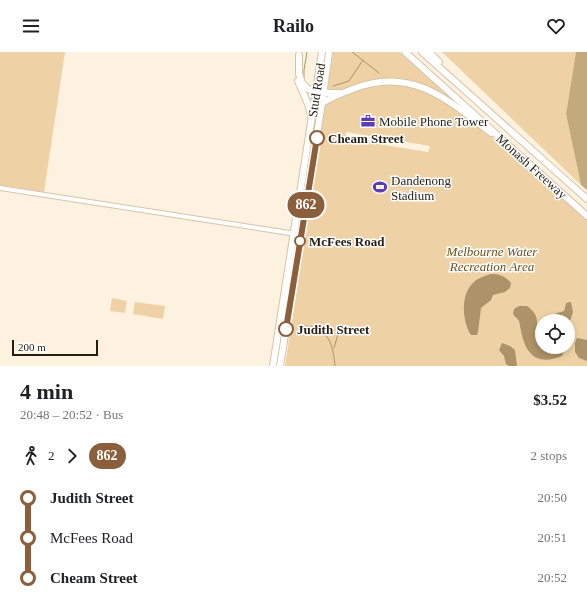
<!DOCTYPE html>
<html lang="en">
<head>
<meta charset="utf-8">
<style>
	:root { --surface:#fff; --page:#f2f2f2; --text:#202124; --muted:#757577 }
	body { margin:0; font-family:"Times New Roman",serif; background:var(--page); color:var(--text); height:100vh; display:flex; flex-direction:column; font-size:15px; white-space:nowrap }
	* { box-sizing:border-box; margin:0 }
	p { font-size:13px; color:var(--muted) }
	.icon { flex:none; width:22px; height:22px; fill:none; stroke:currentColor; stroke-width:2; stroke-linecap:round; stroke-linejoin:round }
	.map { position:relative; height:314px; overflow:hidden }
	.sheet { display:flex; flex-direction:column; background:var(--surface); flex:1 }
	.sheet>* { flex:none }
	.badge { padding:0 8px; border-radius:13px; font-size:14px; line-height:26px }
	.controls { position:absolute; left:535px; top:262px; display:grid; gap:8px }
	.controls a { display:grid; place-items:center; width:40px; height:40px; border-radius:50%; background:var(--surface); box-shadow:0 2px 6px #0003; font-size:20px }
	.scale { position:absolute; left:12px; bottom:10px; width:86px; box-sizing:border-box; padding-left:4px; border:2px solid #251f13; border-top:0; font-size:11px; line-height:14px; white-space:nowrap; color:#251f13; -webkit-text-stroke:3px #fff; paint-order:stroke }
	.map>.badge { position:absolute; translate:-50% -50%; box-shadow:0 0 0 2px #fff }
	.legs { display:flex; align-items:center; gap:6px; height:44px; padding:0 20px; font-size:13px }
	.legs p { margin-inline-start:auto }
	.headline { display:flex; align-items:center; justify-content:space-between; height:68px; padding:0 20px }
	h1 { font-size:22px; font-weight:800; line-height:30px }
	ul { padding:0 20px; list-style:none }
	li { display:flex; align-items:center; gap:14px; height:40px; font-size:15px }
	li i { display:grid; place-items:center; width:6px; height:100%; margin:0 5px; background:currentColor }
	li i::after { content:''; width:10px; height:10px; margin:-5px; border:3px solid; border-radius:50%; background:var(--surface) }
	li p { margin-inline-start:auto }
	li:first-child i { background:linear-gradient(#0000 50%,currentColor 0) }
	li:last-child i { background:linear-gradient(currentColor 50%,#0000 0) }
	header { display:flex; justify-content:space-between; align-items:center; height:52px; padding:0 20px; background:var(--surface); font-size:18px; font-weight:800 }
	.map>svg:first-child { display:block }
	.green { fill:#eed2a5; fill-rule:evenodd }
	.forest { fill:#c4a97d }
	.water { fill:#ad9367 }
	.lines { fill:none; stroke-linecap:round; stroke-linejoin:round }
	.stream { stroke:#ad9367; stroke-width:1 }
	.minor-casing { stroke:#d6c4a6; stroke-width:6 }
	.highway-casing { stroke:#d6c4a6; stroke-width:8 }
	.minor { stroke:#fff; stroke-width:4 }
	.highway { stroke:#fff; stroke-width:6 }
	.line-1-casing { stroke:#fff; stroke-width:9 }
	.line-1 { stroke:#8b5e3c; stroke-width:6 }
	.stop-1-dot { fill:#fff; stroke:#8b5e3c; stroke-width:2 }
	.labels { text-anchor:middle; stroke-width:3; stroke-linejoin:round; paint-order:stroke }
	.street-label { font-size:13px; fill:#251f13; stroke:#fff }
	.poi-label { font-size:13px; fill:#251f13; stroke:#fff; text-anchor:start }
	.stop-label { font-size:13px; font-weight:bold; fill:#251f13; stroke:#fff; text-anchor:start }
	.park-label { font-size:13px; font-style:italic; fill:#6c501c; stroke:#fff }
</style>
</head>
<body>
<header><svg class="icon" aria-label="menu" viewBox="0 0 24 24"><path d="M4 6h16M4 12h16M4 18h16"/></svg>Railo<svg class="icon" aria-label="heart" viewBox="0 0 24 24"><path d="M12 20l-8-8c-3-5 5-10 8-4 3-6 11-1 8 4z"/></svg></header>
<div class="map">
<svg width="587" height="314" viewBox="0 0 587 314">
	<rect width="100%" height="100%" fill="#fdf2df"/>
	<g class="green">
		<path d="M0,0H65L44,140L0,133Z"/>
		<path d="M333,0H399L454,48L455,58L511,99L587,167V314H285ZM346,81V80L430,94L428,100L347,87ZM542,269H568V295H542Z"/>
		<path d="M442,0H576L566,62L581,133Z"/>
		<path d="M112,246L127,249L125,261L110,259Z"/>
		<path d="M135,250L165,254L163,267L133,262Z"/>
	</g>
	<path class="forest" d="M576,0H587V138L581,133L566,62Z"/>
	<g class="water">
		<path d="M491,222C500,222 505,224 511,231L510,236L505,240L493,243L491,248L481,256L478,280L477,283H471C462,269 460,242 474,230C478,226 485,224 491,222Z"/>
		<path d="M571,250L573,260L570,269H554C555,259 555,262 564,259C566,255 564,250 571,250Z"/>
		<path d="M519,254H527C541,264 536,271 537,286L538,288H542V295H566L562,304C537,314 526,303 521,279C520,275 520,272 519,269C517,266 515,265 513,262L514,257Z"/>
		<path d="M577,286L587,288V309L579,306L575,300V291Z"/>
		<path d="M502,291L510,294L515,298L517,314H509L506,312L504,304L499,298Z"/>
	</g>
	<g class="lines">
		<g class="stream">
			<path d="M352,0L379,21"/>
			<path d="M304,26V18L307,0"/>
			<path d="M333,34L349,29L363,8"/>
			<path d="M303,274C329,274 333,293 335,314"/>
			<path d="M334,296L339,279"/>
		</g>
		<defs>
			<path id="minor" d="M0,136L296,182"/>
			<g id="highway">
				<path d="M405,0L587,164"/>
				<path d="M422,0L587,147"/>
				<path d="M429,0L439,10"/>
				<path d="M299,3V22L302,31L308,37L328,41H339"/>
				<path d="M298,29L308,52L311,63"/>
				<path d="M322,51C332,45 342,41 353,37C411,14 447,47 491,81"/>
				<path d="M273,314L322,0"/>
				<path d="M280,314L322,51L329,0"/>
			</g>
		</defs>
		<use href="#minor" class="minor-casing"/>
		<use href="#highway" class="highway-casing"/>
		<use href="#minor" class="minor"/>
		<use href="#highway" class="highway"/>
	</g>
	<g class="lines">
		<defs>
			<path id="line-1" d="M286,277L317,86"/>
		</defs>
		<use href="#line-1" class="line-1-casing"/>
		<use href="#line-1" class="line-1"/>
	</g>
	<defs>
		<symbol id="office-bare" viewBox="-9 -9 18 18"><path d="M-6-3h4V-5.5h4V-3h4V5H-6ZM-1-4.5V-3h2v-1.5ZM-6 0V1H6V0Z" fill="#5c3cb4" stroke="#fff" stroke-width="2.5" paint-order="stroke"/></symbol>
		<symbol id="stadium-bare" viewBox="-9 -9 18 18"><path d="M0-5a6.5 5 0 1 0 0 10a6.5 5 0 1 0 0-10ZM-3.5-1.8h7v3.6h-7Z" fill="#5c3cb4" stroke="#fff" stroke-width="2.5" paint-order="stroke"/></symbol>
	</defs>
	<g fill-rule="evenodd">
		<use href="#office-bare" x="358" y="59" width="20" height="20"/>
		<use href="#stadium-bare" x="370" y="125" width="20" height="20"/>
	</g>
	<g class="stop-1-dot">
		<circle cx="317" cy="86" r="7"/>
		<circle cx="300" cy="189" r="5"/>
		<circle cx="286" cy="277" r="7"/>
	</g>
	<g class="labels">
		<g class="street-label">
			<text transform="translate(316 38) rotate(-81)" y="5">Stud Road</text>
			<text transform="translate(532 114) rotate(42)" y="5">Monash Freeway</text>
		</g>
		<g class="poi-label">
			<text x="379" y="74">Mobile Phone Tower</text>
			<text x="391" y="133">Dandenong<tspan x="391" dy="15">Stadium</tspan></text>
		</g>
		<g class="stop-label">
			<text x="328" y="91">Cheam Street</text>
			<text x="309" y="194">McFees Road</text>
			<text x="297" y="282">Judith Street</text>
		</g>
		<g class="park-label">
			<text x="492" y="204">Melbourne Water<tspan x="492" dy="15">Recreation Area</tspan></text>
		</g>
	</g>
</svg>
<div class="controls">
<a><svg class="icon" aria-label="locate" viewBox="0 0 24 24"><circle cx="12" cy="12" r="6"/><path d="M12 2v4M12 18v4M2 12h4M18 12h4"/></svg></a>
</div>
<div class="scale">200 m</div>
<b class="badge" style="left:306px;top:153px;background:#8b5e3c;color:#fff">862</b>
</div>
<section class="sheet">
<div class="headline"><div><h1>4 min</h1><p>20:48 – 20:52 · Bus</p></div><b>$3.52</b></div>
<div class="legs"><svg class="icon" aria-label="walk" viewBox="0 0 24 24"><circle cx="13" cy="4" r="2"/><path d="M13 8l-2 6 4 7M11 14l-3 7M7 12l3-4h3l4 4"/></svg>2<svg class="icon" aria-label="forward" viewBox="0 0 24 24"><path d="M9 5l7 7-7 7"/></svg><b class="badge" style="background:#8b5e3c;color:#fff">862</b><p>2 stops</p></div>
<ul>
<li><i style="color:#8b5e3c"></i><b>Judith Street</b><p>20:50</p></li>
<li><i style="color:#8b5e3c"></i><span>McFees Road</span><p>20:51</p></li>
<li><i style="color:#8b5e3c"></i><b>Cheam Street</b><p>20:52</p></li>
</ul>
</section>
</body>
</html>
